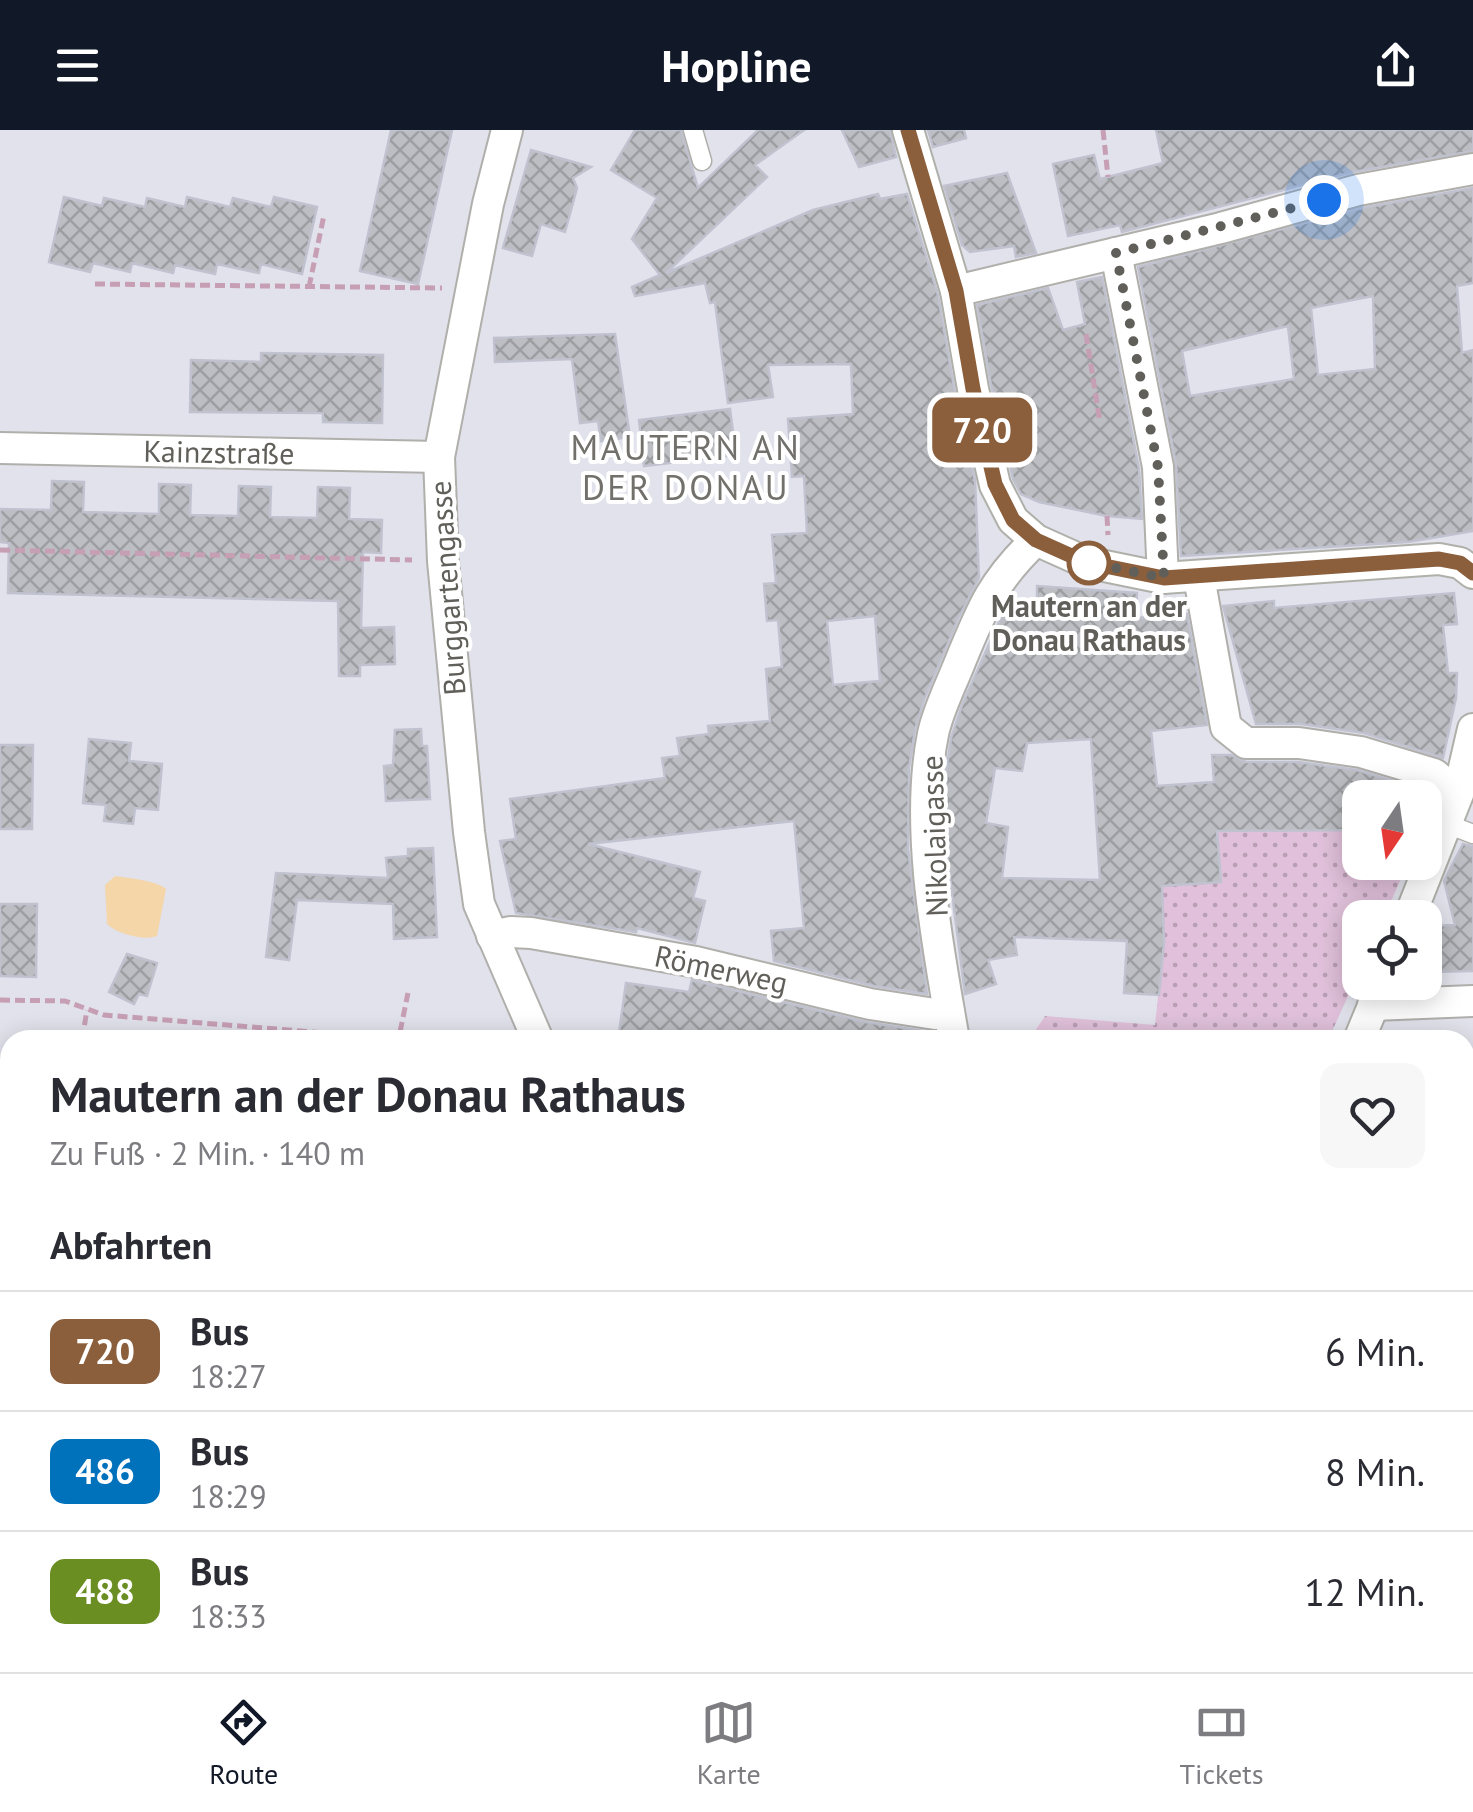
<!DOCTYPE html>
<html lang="de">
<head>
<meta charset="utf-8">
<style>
	:root { --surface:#fff; --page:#f7f7f7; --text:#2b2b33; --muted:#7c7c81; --line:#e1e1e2; --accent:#111827 }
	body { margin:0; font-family:"PT Sans",sans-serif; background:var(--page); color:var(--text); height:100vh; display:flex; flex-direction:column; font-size:38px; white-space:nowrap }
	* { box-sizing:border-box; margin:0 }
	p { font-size:32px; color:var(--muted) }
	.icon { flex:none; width:55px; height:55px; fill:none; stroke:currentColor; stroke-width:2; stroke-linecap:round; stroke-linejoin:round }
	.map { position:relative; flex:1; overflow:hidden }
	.drawer { position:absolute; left:0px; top:900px; width:1475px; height:642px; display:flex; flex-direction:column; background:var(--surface); border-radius:30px 30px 0 0; box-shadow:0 5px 25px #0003 }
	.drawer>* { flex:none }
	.badge { padding:0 20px; border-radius:15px; font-size:35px; line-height:65px }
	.needle { width:65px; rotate:193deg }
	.controls { position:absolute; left:1342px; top:650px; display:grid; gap:20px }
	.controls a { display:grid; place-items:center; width:100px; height:100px; border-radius:20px; background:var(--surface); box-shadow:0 5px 25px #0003; font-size:50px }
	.you { position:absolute; width:50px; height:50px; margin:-25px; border:8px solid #fff; border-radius:50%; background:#1a73e8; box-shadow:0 0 0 15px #1a73e833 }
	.map>.badge { position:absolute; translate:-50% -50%; box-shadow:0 0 0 5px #fff }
	h2 { padding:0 50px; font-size:38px; line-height:90px }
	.round { display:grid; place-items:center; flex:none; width:105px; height:105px; border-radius:20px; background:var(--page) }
	.overview { display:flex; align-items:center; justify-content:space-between; height:170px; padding:0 50px }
	h1 { font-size:48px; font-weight:600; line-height:75px }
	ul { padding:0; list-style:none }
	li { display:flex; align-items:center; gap:30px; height:120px; padding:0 50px; border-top:2px solid var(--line) }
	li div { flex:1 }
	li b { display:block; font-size:38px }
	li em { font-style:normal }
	li .badge { min-width:110px; font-weight:700; text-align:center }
	header { display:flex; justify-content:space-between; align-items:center; height:130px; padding:0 50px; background:var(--accent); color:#fff; font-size:45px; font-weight:600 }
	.dock { display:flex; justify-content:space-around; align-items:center; height:140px; border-top:2px solid var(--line); background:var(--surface); font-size:28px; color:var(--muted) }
	.dock a { display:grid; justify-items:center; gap:5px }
	.dock .selected { color:var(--accent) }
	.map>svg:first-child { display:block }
	.commercial { fill:#d8daf9 }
	.grass { fill:url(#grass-dots) }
	.water { fill:#f4d6a8 }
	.building { fill:url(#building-cross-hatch); stroke:#c0c2cf; stroke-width:2.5; fill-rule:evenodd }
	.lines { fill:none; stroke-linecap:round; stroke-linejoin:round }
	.service-casing { stroke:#b0afab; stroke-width:21 }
	.minor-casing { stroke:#b0afab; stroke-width:34 }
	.secondary-casing { stroke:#b0b0aa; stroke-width:34 }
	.path { stroke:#c79fb5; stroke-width:5; stroke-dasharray:10 5; stroke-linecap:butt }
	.service { stroke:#fff; stroke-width:18 }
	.minor { stroke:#fff; stroke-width:30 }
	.secondary { stroke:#fff; stroke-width:30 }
	.line-casing { stroke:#fff; stroke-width:22 }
	.line { stroke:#8b5e3c; stroke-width:15 }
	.walk { stroke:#605f5a; stroke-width:10; stroke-dasharray:0 18 }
	.stop-dot { fill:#fff; stroke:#8b5e3c; stroke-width:5 }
	.labels { text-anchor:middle; stroke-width:8; stroke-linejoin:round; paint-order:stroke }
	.street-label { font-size:30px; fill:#605f5a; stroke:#fff }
	.stop-label { font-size:30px; font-weight:bold; fill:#605f5a; stroke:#fff }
	.quarter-label { font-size:35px; letter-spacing:2.5px; fill:#72706b; stroke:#fff }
</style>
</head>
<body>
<header><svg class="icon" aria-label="menu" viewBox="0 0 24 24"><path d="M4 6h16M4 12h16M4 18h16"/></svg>Hopline<svg class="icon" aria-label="share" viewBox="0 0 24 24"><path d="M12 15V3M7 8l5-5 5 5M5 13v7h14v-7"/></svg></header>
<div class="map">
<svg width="1473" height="1542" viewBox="0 0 1473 1542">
	<defs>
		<pattern id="grass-dots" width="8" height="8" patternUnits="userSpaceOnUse" patternTransform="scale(2.5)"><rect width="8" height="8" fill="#e0c0da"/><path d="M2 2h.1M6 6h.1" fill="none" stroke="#b99fb4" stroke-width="1.8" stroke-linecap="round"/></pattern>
		<pattern id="building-cross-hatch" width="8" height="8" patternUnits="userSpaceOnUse" patternTransform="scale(2.5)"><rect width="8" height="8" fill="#bcbec3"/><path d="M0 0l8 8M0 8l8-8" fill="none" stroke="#9c9ea1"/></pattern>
	</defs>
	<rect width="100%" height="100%" fill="#e1e2eb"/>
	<path class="commercial" d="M0,1342L10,1343V1532L908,1533L888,1535V1542H0Z"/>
	<g class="grass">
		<path d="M1301,699L1360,700V732L1408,733L1384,787L1360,788V840L1328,910H984L1033,904L1045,886L1155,895L1164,812L1162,750L1177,732L1180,755L1221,752L1217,701Z"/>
		<path d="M1465,1411L1473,1418V1542H1275V1533L1465,1532Z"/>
		<path d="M908,1532H1215L1216,1542H888L887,1535Z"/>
	</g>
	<path class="water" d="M115,746C129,748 158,751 166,759L157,806C144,811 117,804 107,794L105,755Z"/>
	<g class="building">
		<path d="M391,0H452L418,154L360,141Z"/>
		<path d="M635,0H681L698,58L758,0H804L755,35L767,47L666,143L813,80L878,64L880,69L907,64L938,165L955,263L975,350L979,448L958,489L924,570L915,600L909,638L908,719L927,864L874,856L774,831L771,801L804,798L794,691L588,714L700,742L693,768L705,771L695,813L637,798L636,802L516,783L500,711L516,709L510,669L665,648L662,628L680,626L677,608L709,604L708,596L770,591L766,539L782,537L778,490L767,491L764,454L776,453L772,405L807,403L804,346L792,347L788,289L853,284L851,234L768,235L773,267L728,273L715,172L710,173L705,153L635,166L632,157L660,145L632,109L657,68L611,40ZM875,486L880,551L833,555L827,491Z"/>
		<path d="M842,0H890L896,27L859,37Z"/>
		<path d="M928,0H964L966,8L933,17Z"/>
		<path d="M1156,0H1473V21L1353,42L1122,102L1120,95L1068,106L1053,34L1094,25L1100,49L1163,33Z"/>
		<path d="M531,20L591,37L573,48L577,58L565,102L541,94L532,126L503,118Z"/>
		<path d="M1007,43L1036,123L1016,127L1014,116L970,122L962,115L944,56Z"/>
		<path d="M1473,58V153L1457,156L1462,223L1473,220V401L1408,412L1181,426L1176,334L1138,137L1362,78ZM1373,166L1375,239L1318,245L1311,178ZM1288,196L1294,249L1190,266L1182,221Z"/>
		<path d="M64,67L102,76L104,68L145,77L147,68L185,77L187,67L230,77L233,68L271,77L274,67L317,77L302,144L261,134L259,143L217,134L215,144L175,135L173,143L132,133L130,142L93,133L90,142L49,132Z"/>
		<path d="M1102,147L1139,339L1142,389L1107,386L1039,372L1021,364L1013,349L991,255L977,175L1048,158L1063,200L1085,194L1077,152Z"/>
		<path d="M615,204L630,307L601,311L598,291L580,293L572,229L495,232L494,208Z"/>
		<path d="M261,223L383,225L382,293L323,292V283L190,282L191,230L261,232Z"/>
		<path d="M730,279L736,325L644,336L639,290Z"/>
		<path d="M52,351L84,352L83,382L159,384V354L191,355L190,385L238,386L239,356L271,357L270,387L317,388L318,357L350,358L349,389L382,390L381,423L363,422L361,498L394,497L395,534L360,535V546H339L338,471L8,463L9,413L0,412V379L51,380Z"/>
		<path d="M1037,456L1137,463L1136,488L1187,484L1207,595L1151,601L1157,656L1214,652L1212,625H1231L1246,632H1298L1357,640L1422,660L1421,668H1360V700L1217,701L1221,752L1162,756L1164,812L1159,865L1124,863L1127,811L1014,807L1017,825L988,830L996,854L965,864L946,717V642L951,608L962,575L1006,476L1008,473L1037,477ZM1091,609L1100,750L1002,748L1008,697L986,693L995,638L1022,641L1027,613Z"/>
		<path d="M1454,463L1457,494L1443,495L1448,543H1457L1456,568L1443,628L1364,603L1301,594H1256L1223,476L1274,471V478Z"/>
		<path d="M421,599L422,616H427L430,669L386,671L384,636L393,635L395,600Z"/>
		<path d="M89,609L131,613L129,631L162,634L158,680L135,678L133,694L104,691L106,675L83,673Z"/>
		<path d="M0,615H33L32,699H0Z"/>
		<path d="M1463,714L1473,716V841L1432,842L1431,796L1455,795L1444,751Z"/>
		<path d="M433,718L437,807L394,809L393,774L297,770L289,830L266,827L276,743L388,748L386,728L408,726V719Z"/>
		<path d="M0,774H37L36,847L0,846Z"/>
		<path d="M127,824L157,833L147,866L139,864L134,874L109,862Z"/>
		<path d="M692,850L866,892L923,901L922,910H618L626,853L689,862Z"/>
	</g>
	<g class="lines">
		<defs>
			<g id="service">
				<path d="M693,0L702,31"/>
				<path d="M1447,694L1473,704"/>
			</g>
			<g id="minor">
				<path d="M507,0L488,74L439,327L443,431L469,702L479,774L538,910"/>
				<path d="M1116,123L1158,337L1163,448"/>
				<path d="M956,161L1221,98L1358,60L1473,39"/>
				<path d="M0,318L439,327"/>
				<path d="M1199,447L1226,597L1246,613H1299L1361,622L1434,644L1458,664"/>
				<path d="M492,806L511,802L531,803L696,832L870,874L935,884L949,882"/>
				<path d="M1373,875L1473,871"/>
				<path d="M954,910C938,817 914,698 933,604C938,580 951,555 960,532C982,478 993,451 1036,410"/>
				<path d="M0,1322L10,1323"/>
				<path d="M428,1532V1542"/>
				<path d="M1247,1542L1248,1532"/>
			</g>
			<g id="secondary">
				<path d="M908,0L956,161L973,259L995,355L1013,390L1036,410L1085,432L1163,448L1439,429L1460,433L1473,443"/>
				<path d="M1409,788L1458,664L1473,599"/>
				<path d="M1359,910L1383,852"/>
				<path d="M1465,1331L1473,1339"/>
				<path d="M1465,1394L1473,1401"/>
			</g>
		</defs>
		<use href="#service" class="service-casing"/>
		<use href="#minor" class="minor-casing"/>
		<use href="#secondary" class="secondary-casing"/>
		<g class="path">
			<path d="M1103,0L1108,47"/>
			<path d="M95,154L442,158"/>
			<path d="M309,157L324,85"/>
			<path d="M1086,204L1100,292"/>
			<path d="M1107,386L1108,405"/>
			<path d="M0,420L412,430"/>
			<path d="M0,870L65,871L104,885L387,908L400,902L408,863"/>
			<path d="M82,910L87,880"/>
			<path d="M0,1067H10"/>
		</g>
		<use href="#service" class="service"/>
		<use href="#minor" class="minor"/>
		<use href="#secondary" class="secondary"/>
	</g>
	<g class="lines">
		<defs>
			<path id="line" d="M908,0L956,161L973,259L995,354L1013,390L1036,410L1085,432L1164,448L1439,429L1460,433L1473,443"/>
		</defs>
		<use href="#line" class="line-casing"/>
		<use href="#line" class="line"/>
		<path class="walk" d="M1089,433L1085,432L1164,448L1158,337L1116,123L1324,70"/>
	</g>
	<circle class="stop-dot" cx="1089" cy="433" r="20"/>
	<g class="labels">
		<g class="street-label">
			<text transform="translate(219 323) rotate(1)" y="10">Kainzstraße</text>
			<text transform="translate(448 458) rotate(-94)" y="10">Burggartengasse</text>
			<text transform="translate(935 706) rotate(-92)" y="10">Nikolaigasse</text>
			<text transform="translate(721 840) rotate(12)" y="10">Römerweg</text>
		</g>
		<g class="stop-label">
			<text x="1089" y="487">Mautern an der<tspan x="1089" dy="34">Donau Rathaus</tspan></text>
		</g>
		<g class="quarter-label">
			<text x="686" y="330">MAUTERN AN<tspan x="686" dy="40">DER DONAU</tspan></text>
		</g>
	</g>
</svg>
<div class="controls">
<a><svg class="needle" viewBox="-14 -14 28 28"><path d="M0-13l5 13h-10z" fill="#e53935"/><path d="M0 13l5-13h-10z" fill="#7c7c81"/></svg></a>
<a><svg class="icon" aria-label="locate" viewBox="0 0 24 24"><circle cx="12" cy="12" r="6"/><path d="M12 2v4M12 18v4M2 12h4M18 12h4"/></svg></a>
</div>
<div class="you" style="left:1324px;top:70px"></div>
<b class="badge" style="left:982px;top:300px;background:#8b5e3c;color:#fff">720</b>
<section class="drawer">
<div class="overview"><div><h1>Mautern an der Donau Rathaus</h1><p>Zu Fuß · 2 Min. · 140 m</p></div><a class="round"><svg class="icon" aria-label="heart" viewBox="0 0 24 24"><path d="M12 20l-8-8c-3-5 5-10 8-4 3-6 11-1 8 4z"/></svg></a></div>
<h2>Abfahrten</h2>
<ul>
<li><span class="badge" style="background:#8b5e3c;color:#fff">720</span><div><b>Bus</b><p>18:27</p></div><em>6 Min.</em></li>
<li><span class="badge" style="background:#0072bc;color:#fff">486</span><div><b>Bus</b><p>18:29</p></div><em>8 Min.</em></li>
<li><span class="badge" style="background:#6b8e23;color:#fff">488</span><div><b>Bus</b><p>18:33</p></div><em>12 Min.</em></li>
</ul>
</section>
</div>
<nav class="dock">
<a class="selected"><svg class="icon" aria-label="directions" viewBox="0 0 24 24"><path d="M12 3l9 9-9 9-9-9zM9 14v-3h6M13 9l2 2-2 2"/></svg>Route</a>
<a><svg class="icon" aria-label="map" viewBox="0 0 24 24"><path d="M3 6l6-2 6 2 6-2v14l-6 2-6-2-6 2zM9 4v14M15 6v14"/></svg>Karte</a>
<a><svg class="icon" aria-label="tickets" viewBox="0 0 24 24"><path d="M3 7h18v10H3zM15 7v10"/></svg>Tickets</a>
</nav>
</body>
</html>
